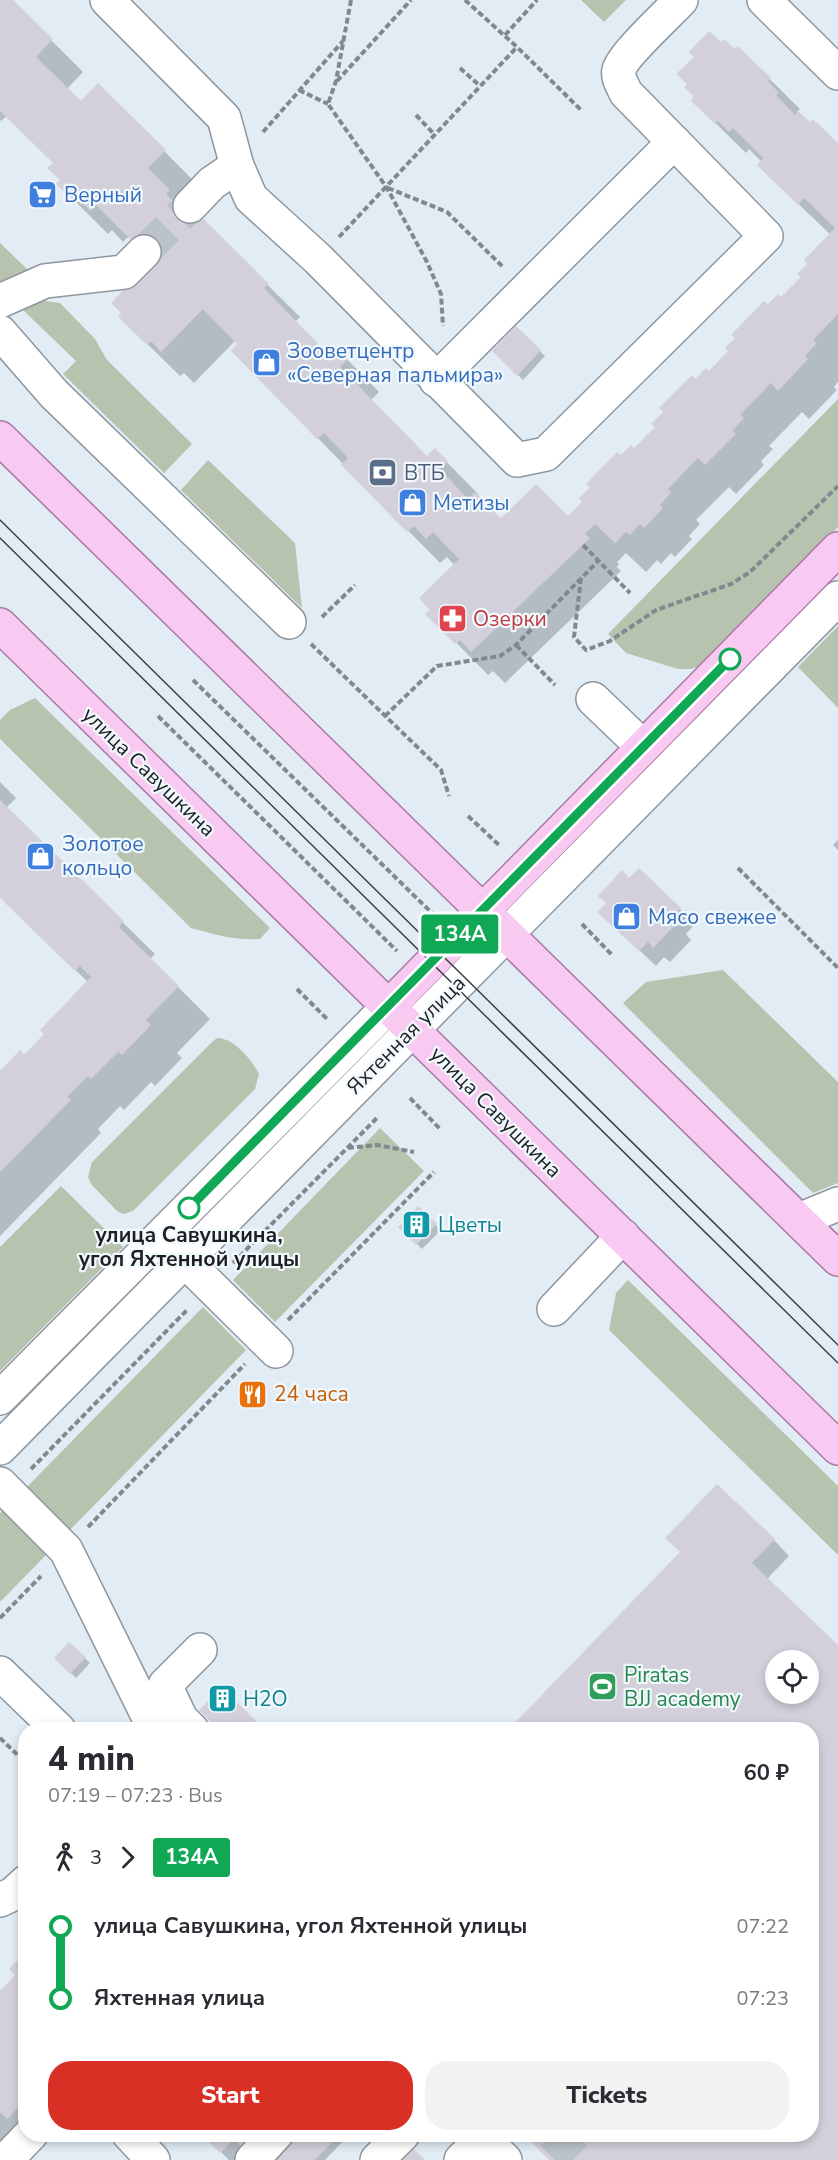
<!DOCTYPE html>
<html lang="en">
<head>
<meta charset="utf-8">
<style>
	:root { --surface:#fff; --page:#f2f2f3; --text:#2b2b33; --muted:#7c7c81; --accent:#d93025 }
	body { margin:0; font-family:"Nunito Sans",sans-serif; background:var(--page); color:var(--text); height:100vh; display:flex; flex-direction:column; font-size:22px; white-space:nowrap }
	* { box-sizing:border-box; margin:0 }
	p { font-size:20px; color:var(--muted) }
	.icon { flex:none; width:33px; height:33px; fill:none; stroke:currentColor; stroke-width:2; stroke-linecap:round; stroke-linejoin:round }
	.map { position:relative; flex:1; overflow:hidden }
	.side { position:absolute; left:18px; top:1722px; width:801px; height:420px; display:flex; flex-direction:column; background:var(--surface); border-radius:24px; box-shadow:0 3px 9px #0003 }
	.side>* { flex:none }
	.badge { padding:0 12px; border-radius:4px; font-size:21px; line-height:39px }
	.controls { position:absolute; left:765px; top:1650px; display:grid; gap:12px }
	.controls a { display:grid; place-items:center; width:54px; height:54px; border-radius:50%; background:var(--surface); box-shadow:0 3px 9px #0003; font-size:30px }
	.map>.badge { position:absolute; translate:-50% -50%; box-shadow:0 0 0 3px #fff }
	.legs { display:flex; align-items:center; gap:9px; height:66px; padding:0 30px; font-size:20px }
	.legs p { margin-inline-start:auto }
	.headline { display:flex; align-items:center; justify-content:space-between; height:102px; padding:0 30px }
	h1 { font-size:33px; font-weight:800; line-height:45px }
	.button { display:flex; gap:12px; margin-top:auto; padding:12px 30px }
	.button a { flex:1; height:69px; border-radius:24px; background:var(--accent); color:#fff; font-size:24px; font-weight:800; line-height:69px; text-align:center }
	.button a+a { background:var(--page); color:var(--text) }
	ul { padding:0 30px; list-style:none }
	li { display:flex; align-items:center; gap:21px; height:72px; font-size:22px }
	li i { display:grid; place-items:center; width:9px; height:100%; margin:0 8px; background:currentColor }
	li i::after { content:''; width:15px; height:15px; margin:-8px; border:4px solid; border-radius:50%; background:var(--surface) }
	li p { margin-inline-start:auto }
	li:first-child i { background:linear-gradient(#0000 50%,currentColor 0) }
	li:last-child i { background:linear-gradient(currentColor 50%,#0000 0) }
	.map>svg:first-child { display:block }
	.green { fill:#b7c3af }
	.shadow { fill:#0003; fill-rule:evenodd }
	.building { fill:#d3d0db; fill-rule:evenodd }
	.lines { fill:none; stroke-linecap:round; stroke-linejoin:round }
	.minor-tunnel { stroke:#bbc3ca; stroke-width:33; stroke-dasharray:33 16; stroke-linecap:butt }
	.minor-casing { stroke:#8e979f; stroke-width:36 }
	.major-casing { stroke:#a978a3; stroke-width:36 }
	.path { stroke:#82888e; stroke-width:4; stroke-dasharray:6 3; stroke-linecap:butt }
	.minor { stroke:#fff; stroke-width:33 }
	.major { stroke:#f9caf1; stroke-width:33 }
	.tram { stroke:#3d4144; stroke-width:1.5 }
	.line-1-casing { stroke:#fff; stroke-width:14 }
	.line-1 { stroke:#10a855; stroke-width:9 }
	.stop-1-dot { fill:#fff; stroke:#10a855; stroke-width:3 }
	.labels { text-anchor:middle; stroke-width:4.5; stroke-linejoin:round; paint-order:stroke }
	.shop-label { font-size:21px; fill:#366cbe; stroke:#f2f9fd; text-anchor:start }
	.service-label { font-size:21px; fill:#4e5e75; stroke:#f2f9fd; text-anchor:start }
	.health-label { font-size:21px; fill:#be3a42; stroke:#f2f9fd; text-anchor:start }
	.street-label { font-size:21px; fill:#1d2023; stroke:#f2f9fd }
	.culture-label { font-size:21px; fill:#0d838f; stroke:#f2f9fd; text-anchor:start }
	.stop-label { font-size:21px; font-weight:bold; fill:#1d2023; stroke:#f2f9fd }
	.food-label { font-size:21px; fill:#c56008; stroke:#f2f9fd; text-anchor:start }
	.leisure-label { font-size:21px; fill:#27864d; stroke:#f2f9fd; text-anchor:start }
</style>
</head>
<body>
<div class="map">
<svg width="838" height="2160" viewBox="0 0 838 2160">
	<rect width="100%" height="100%" fill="#e2ecf4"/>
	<g class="green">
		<path d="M581,0H626L604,22Z"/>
		<path d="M0,243L28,270L0,285Z"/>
		<path d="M39,300L60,303L95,339L107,360L192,444L164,473L63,374L76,361L23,310Z"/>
		<path d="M838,399V527L704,665L691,669H678L626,653L608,634Z"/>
		<path d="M208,460L295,543L302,608L181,490Z"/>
		<path d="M838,626V708L798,667Z"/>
		<path d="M35,698L270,928L260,939C236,941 214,934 191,928L0,739V720L10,710Z"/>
		<path d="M723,970L838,1082V1183L813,1193L623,1003L646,982Z"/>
		<path d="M217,1038C234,1038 252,1060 259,1074L255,1089L133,1211L123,1214L117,1211L91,1184L88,1177L92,1162L212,1042Z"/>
		<path d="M380,1128L424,1171L275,1322L233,1280Z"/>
		<path d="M61,1186L123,1247L0,1371V1247Z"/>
		<path d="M628,1280L838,1486V1555L609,1330L616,1293Z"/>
		<path d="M203,1307L246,1350L68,1532L26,1488Z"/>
		<path d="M3,1510L47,1554L0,1602V1513Z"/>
	</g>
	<g class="shadow">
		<path d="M0,0H11L83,72L67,89L81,103L98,85L196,183L181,199L300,317L295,322L328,355L336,348L379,392L371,400L427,457L435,450L479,495L477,496L501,520L568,518L621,457L634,450L657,427L695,381L709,373L768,306L781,299L803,277L831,235L789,195L762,162L749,149L746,153L693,101L721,44L735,51L738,48L800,109L797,112L838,145V382L834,387L837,390L809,419L802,412L769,446L773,449L761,461L764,465L736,494L729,487L696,520L700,524L689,536L692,539L675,557L671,553L661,564L657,560L646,572L626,553L617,562L619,564L617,567L621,571L505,683L493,671L488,675L428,614L432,610L454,565L447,557L440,563L344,465L233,351L240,344L236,340L194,383L184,373L180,376L120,317L154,261L129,236L123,242L112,230L108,234L58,184L62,181L55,163L7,116L1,121L0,120Z"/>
		<path d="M516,328L545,356L523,380L494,351Z"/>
		<path d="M0,782L16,798L6,808L155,954L150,959L210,1019L177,1053L182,1058L155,1086L151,1082L124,1110L120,1106L98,1129L101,1133L0,1236V1073L24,1057L46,1034L88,982L0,897Z"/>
		<path d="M838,840V850L833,845Z"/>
		<path d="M629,880L680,909L695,924L686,934L691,940L670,962L664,957L656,966L615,927L608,903Z"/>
		<path d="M418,1208L441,1230L422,1249L400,1227Z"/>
		<path d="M774,1540L789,1556L767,1579L838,1647V2160H551L812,2134V1730H510ZM776,1660H808V1694H776Z"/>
		<path d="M69,1644L90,1663L76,1678L56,1658Z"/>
		<path d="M26,1954V2134H55L40,2150L32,2142L0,2160V1993L17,1975Z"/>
		<path d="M203,2134H346L348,2136L325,2160H229Z"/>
	</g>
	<g class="building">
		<path d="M0,0H13L53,39L36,57L81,101L98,83L166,150L148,168L170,190L166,194L174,202L190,206L238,253L269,284L264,288L328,354L336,346L348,359L340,367L427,456L435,448L448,461L440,469L468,499L475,492L501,518L536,484L568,516L582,502L579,498L590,487L586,484L617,452L621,455L631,445L634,448L655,427L651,424L663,412L659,408L692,375L695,379L706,368L709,371L728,351L725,348L735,338L731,335L764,301L768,304L778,294L781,297L801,277L797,274L807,264L804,260L835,228L804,198L798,205L757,165L763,158L733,128L729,132L718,121L715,124L691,101L694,97L684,87L687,84L676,74L694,57L689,52L709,31L721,42L724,39L735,49L738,46L771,78L768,81L779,93L776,95L795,115L798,111L810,122L813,119L838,143V314L813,340L817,343L805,356L808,359L778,391L771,383L740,415L744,418L732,431L736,434L705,465L698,458L668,489L671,493L660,505L663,508L644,528L640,524L630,535L626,532L615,543L595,524L585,534L590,538L471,652L460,640L455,644L425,614L430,610L419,598L459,559L433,532L426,539L414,526L407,532L341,465L348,458L324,433L317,439L231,351L237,344L203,309L161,352L151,341L147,345L118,317L121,313L111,303L152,261L96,205L90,211L79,199L76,203L56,184L60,180L47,168L53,163L0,111Z"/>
		<path d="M516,326L541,350L517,376L492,351Z"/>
		<path d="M0,800L124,921L119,927L179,986L146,1020L151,1025L122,1055L118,1052L91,1079L88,1076L67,1097L71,1100L0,1172V1071L20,1050L24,1055L44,1034L40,1030L91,977L80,966L75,971L0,898Z"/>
		<path d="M639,868L681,908L671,917L677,923L653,948L648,942L639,951L597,912L606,903L598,896L622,870L629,878Z"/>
		<path d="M418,1206L437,1224L416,1245L398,1227Z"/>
		<path d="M717,1484L775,1539L752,1563L838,1645V2160H549L523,2134H812V1730H508L680,1552L665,1538ZM776,1660H808V1694H776Z"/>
		<path d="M69,1642L86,1657L70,1674L54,1658Z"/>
		<path d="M222,1687L265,1730H219L199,1710Z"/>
		<path d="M26,1952V2100L7,2119L0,2112V1991L15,1975L9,1969Z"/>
		<path d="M201,2134H258L244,2149L234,2139L220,2153Z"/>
		<path d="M301,2134H340L315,2160H277Z"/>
		<path d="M411,2146L425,2160H397Z"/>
	</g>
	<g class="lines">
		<g class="minor-tunnel">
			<path d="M144,252L190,206"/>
			<path d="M552,2134L578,2160"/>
		</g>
		<defs>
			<g id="minor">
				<path d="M107,0L224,118L237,166L251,198L318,259L517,460L546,454L766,236L626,93C623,86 617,78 619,70C622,56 669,13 681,0"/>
				<path d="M764,0L838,73"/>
				<path d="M190,206L212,183L237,166"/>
				<path d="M0,301L45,281L124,272L144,252"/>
				<path d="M0,332L54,394L289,622"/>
				<path d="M436,380L674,142"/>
				<path d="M593,699L643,747"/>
				<path d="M799,1220L838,1204"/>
				<path d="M169,1245L276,1351"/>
				<path d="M554,1309L623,1236"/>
				<path d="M0,1398L388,1007"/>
				<path d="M0,1448L838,598"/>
				<path d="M0,1484L66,1550L155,1730"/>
				<path d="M0,1673L59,1730"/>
				<path d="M192,1730L181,1719L165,1685L200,1650"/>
				<path d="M0,1900L13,1894L26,1882"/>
				<path d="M129,2134L153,2160"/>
				<path d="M479,2134L505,2160"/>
				<path d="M6,2160L31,2134"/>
				<path d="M252,2160L276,2134"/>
				<path d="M377,2160L403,2134"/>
				<path d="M461,2160L483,2138"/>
			</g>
			<g id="major">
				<path d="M0,438L838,1259"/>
				<path d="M0,625L838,1448"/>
				<path d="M388,1007L838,549"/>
			</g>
		</defs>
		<use href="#minor" class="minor-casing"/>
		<use href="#major" class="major-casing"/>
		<g class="path">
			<path d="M351,0L336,81L328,104L387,188L427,262L441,294L443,326"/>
			<path d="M465,0L517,47L582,111"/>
			<path d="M505,35L537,0"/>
			<path d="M460,68L480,86"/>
			<path d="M337,81L411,0"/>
			<path d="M299,90L328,104"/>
			<path d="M416,115L434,134"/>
			<path d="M263,132L343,41"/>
			<path d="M388,188L447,212L503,267"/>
			<path d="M339,237L517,47"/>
			<path d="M583,545L630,593"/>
			<path d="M581,578L574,637L586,650L610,641L656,610L731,584L750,572L838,486"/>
			<path d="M322,617L355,585"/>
			<path d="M311,644L441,770L449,796"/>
			<path d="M516,645L555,685"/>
			<path d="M193,680L433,914"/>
			<path d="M158,716L397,951"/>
			<path d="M385,716L437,666L500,656L516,645L598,561"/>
			<path d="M468,816L500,846"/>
			<path d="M738,868L838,968"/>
			<path d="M582,924L613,956"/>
			<path d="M297,989L328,1020"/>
			<path d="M410,1098L440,1129"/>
			<path d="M348,1148L377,1145L414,1152"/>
			<path d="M233,1263L378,1117"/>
			<path d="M288,1320L434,1172"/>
			<path d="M31,1469L188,1309"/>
			<path d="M88,1527L245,1364"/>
			<path d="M0,1618L41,1576"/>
			<path d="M0,1738L26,1763"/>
		</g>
		<use href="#minor" class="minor"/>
		<use href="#major" class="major"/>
		<g class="tram">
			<path d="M0,520L838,1345"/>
			<path d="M0,538L838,1363"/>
		</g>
	</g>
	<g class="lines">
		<defs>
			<path id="line-1" d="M189,1208L730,659"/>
		</defs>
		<use href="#line-1" class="line-1-casing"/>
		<use href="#line-1" class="line-1"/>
	</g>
	<defs>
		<symbol id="supermarket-square" viewBox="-11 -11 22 22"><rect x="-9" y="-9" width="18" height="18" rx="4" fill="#3f7fe0" stroke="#f2f9fd"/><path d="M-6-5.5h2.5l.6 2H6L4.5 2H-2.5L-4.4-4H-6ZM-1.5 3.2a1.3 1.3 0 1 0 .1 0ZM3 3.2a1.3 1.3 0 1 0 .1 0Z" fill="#fff"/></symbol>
		<symbol id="shop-square" viewBox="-11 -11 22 22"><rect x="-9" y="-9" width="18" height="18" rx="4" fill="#3f7fe0" stroke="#f2f9fd"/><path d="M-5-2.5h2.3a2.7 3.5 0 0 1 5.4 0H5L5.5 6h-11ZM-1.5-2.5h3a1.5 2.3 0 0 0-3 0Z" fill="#fff"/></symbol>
		<symbol id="bank-square" viewBox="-11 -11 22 22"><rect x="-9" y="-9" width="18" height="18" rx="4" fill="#5c6f8a" stroke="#f2f9fd"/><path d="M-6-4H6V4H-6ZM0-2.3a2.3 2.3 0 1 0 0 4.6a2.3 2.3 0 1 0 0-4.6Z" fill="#fff"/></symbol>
		<symbol id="pharmacy-square" viewBox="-11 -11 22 22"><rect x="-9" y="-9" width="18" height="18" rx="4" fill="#e0444e" stroke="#f2f9fd"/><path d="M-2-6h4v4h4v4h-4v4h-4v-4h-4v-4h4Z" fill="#fff"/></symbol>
		<symbol id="building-square" viewBox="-11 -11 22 22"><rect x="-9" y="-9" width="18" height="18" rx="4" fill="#0f9aa8" stroke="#f2f9fd"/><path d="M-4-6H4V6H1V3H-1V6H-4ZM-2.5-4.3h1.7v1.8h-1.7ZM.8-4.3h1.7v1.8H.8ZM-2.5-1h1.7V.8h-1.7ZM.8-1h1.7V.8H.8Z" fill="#fff"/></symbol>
		<symbol id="restaurant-square" viewBox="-11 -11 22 22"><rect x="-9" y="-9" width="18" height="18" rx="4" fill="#e8710a" stroke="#f2f9fd"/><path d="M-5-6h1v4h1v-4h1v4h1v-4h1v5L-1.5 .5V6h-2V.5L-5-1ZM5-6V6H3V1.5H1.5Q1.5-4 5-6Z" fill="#fff"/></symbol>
		<symbol id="stadium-square" viewBox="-11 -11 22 22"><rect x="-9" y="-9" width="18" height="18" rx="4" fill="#2e9e5b" stroke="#f2f9fd"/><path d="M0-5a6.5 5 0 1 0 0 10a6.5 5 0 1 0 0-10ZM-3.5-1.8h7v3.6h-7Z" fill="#fff"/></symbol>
	</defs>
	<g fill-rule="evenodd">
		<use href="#supermarket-square" x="26" y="178" width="33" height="33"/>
		<use href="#shop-square" x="250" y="346" width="33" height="33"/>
		<use href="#bank-square" x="366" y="456" width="33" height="33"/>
		<use href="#shop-square" x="396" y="486" width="33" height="33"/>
		<use href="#pharmacy-square" x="436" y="602" width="33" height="33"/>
		<use href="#shop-square" x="24" y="840" width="33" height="33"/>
		<use href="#shop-square" x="610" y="900" width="33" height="33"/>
		<use href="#building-square" x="400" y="1208" width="33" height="33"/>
		<use href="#restaurant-square" x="236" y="1378" width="33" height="33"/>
		<use href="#stadium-square" x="586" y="1670" width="33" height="33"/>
		<use href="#building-square" x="206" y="1682" width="33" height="33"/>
	</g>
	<g class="stop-1-dot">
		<circle cx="730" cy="659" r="10"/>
		<circle cx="189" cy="1208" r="10"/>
	</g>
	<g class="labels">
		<g class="shop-label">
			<text x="64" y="202">Верный</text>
			<text x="287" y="358">Зооветцентр<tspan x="287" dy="24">«Северная пальмира»</tspan></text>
			<text x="433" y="510">Метизы</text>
			<text x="62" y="851">Золотое<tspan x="62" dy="24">кольцо</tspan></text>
			<text x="648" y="924">Мясо свежее</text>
		</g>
		<g class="service-label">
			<text x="404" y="480">ВТБ</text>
		</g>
		<g class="health-label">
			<text x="473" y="626">Озерки</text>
		</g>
		<g class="street-label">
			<text transform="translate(149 772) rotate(44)" y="7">улица Савушкина</text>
			<text transform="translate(406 1035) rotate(-45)" y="7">Яхтенная улица</text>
			<text transform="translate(496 1112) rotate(45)" y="7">улица Савушкина</text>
		</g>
		<g class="culture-label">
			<text x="438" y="1232">Цветы</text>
			<text x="243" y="1706">H2O</text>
		</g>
		<g class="stop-label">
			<text x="189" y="1242">улица Савушкина,<tspan x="189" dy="24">угол Яхтенной улицы</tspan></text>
		</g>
		<g class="food-label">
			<text x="274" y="1401">24 часа</text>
		</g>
		<g class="leisure-label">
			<text x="624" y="1682">Piratas<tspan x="624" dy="24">BJJ academy</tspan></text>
		</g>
	</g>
</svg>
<div class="controls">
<a><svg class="icon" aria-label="locate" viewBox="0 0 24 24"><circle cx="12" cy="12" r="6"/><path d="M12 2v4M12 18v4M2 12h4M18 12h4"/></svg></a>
</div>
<b class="badge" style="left:460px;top:934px;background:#10a855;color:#fff">134А</b>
<section class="side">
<div class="headline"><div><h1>4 min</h1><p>07:19 – 07:23 · Bus</p></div><b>60 ₽</b></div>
<div class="legs"><svg class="icon" aria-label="walk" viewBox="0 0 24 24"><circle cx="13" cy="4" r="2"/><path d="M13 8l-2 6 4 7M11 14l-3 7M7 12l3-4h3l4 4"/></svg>3<svg class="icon" aria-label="forward" viewBox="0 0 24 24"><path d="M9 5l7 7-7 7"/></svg><b class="badge" style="background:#10a855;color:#fff">134А</b></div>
<ul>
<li><i style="color:#10a855"></i><b>улица Савушкина, угол Яхтенной улицы</b><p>07:22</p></li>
<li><i style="color:#10a855"></i><b>Яхтенная улица</b><p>07:23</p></li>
</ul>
<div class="button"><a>Start</a><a>Tickets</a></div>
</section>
</div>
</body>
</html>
